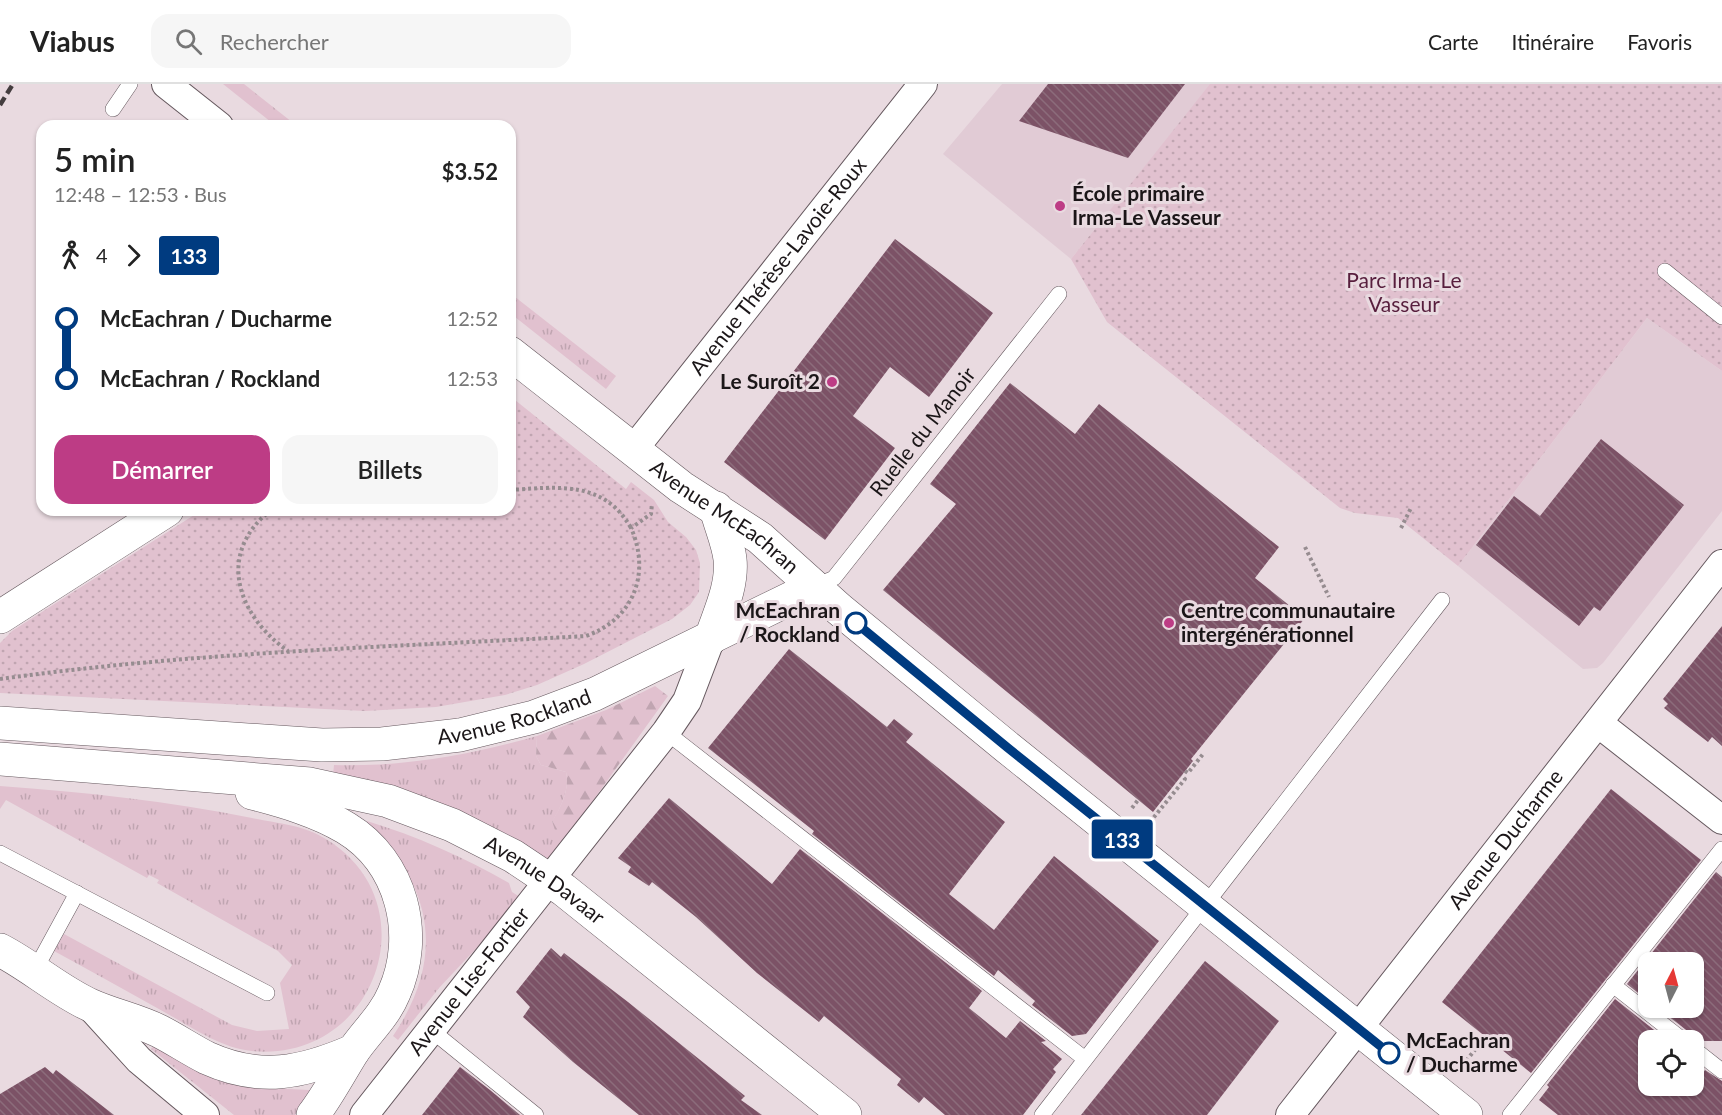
<!DOCTYPE html>
<html lang="fr">
<head>
<meta charset="utf-8">
<style>
	:root { --surface:#fff; --page:#f6f6f6; --text:#222; --muted:#767676; --line:#e0e0e0; --accent:#bd3c85 }
	body { margin:0; font-family:Lato,sans-serif; background:var(--page); color:var(--text); height:100vh; display:flex; flex-direction:column; font-size:22px; white-space:nowrap }
	* { box-sizing:border-box; margin:0 }
	p { font-size:20px; color:var(--muted) }
	.icon { flex:none; width:33px; height:33px; fill:none; stroke:currentColor; stroke-width:2; stroke-linecap:round; stroke-linejoin:round }
	.map { position:relative; flex:1; overflow:hidden }
	.sheet { position:absolute; left:36px; top:36px; width:480px; height:396px; display:flex; flex-direction:column; background:var(--surface); border-radius:18px; box-shadow:0 2px 4px #0004 }
	.sheet>* { flex:none }
	.badge { padding:0 12px; border-radius:4px; font-size:21px; line-height:39px }
	.needle { width:39px; rotate:6deg }
	.controls { position:absolute; left:1638px; top:868px; display:grid; gap:12px }
	.controls a { display:grid; place-items:center; width:66px; height:66px; border-radius:12px; background:var(--surface); box-shadow:0 2px 4px #0004; font-size:30px }
	.map>.badge { position:absolute; translate:-50% -50%; box-shadow:0 0 0 3px #fff }
	.legs { display:flex; align-items:center; gap:9px; height:66px; padding:0 18px; font-size:20px }
	.legs p { margin-inline-start:auto }
	.headline { display:flex; align-items:center; justify-content:space-between; height:102px; padding:0 18px }
	h1 { font-size:33px; font-weight:600; line-height:45px }
	.button { display:flex; gap:12px; margin-top:auto; padding:12px 18px }
	.button a { flex:1; height:69px; border-radius:18px; background:var(--accent); color:#fff; font-size:24px; font-weight:600; line-height:69px; text-align:center }
	.button a+a { background:var(--page); color:var(--text) }
	ul { padding:0 18px; list-style:none }
	li { display:flex; align-items:center; gap:21px; height:60px; font-size:22px }
	li i { display:grid; place-items:center; width:9px; height:100%; margin:0 8px; background:currentColor }
	li i::after { content:''; width:15px; height:15px; margin:-8px; border:4px solid; border-radius:50%; background:var(--surface) }
	li p { margin-inline-start:auto }
	li:first-child i { background:linear-gradient(#0000 50%,currentColor 0) }
	li:last-child i { background:linear-gradient(currentColor 50%,#0000 0) }
	header { display:flex; align-items:center; gap:36px; box-sizing:border-box; height:84px; padding:0 30px; background:var(--surface); border-bottom:2px solid var(--line) }
	header strong { font-size:28px }
	nav { display:flex; gap:33px; margin-inline-start:auto; font-size:21px }
	.search { width:420px; height:54px; background:var(--page); display:flex; align-items:center; gap:15px; box-sizing:border-box; padding:0 21px; border-radius:18px; color:var(--muted); font-size:22px }
	.map>svg:first-child { display:block }
	.built { fill:#e1cbd5 }
	.grass { fill:url(#grass-tufts) }
	.forest { fill:url(#forest-firs) }
	.park { fill:url(#park-dots) }
	.building { fill:url(#building-back-hatch) }
	.lines { fill:none; stroke-linecap:round; stroke-linejoin:round }
	.lane-casing { stroke:#65585e; stroke-width:16 }
	.street-casing { stroke:#65585e; stroke-width:30 }
	.secondary-casing { stroke:#65585e; stroke-width:34 }
	.path { stroke:#968c90; stroke-width:4; stroke-dasharray:3 3; stroke-linecap:butt }
	.lane { stroke:#fff; stroke-width:15 }
	.street { stroke:#fff; stroke-width:28 }
	.secondary { stroke:#fff; stroke-width:33 }
	.rail { stroke:#443d3f; stroke-width:4.5; stroke-dasharray:9 4.5; stroke-linecap:butt }
	.line-1-casing { stroke:#fff; stroke-width:14 }
	.line-1 { stroke:#003b80; stroke-width:9 }
	.poi-dot { fill:#bd3c85; stroke:#e9dae0; stroke-width:2 }
	.stop-1-dot { fill:#fff; stroke:#003b80; stroke-width:3 }
	.labels { text-anchor:middle; stroke-width:6; stroke-linejoin:round; paint-order:stroke }
	.poi-label { font-size:21px; font-weight:bold; fill:#1b1618; stroke:#e9dae0; text-anchor:start }
	.street-label { font-size:21px; fill:#1b1618; stroke:#e9dae0 }
	.park-label { font-size:21px; fill:#571e3d; stroke:#e9dae0 }
	.stop-label { font-size:21px; font-weight:bold; fill:#1b1618; stroke:#e9dae0; text-anchor:end }
</style>
</head>
<body>
<header>
<strong>Viabus</strong>
<div class="search"><svg class="icon" aria-label="search" viewBox="0 0 24 24"><circle cx="10" cy="10" r="6"/><path d="M15 15l6 6"/></svg>Rechercher</div>
<nav><a>Carte</a><a>Itinéraire</a><a>Favoris</a></nav>
</header>
<div class="map">
<svg width="1722" height="1031" viewBox="0 0 1722 1031">
	<defs>
		<pattern id="grass-tufts" width="24" height="20" patternUnits="userSpaceOnUse" patternTransform="scale(1.5)"><rect width="24" height="20" fill="#e1c1cf"/><path d="M3 7l-1-3M5 7V3M7 7l1-3M15 17l-1-3M17 17v-4M19 17l1-3" fill="none" stroke="#c0a5b1"/></pattern>
		<pattern id="forest-firs" width="22" height="20" patternUnits="userSpaceOnUse" patternTransform="scale(1.5)"><rect width="22" height="20" fill="#e1c1cf"/><path d="M5 1l3.5 6h-7zM16 11l3.5 6h-7z" fill="#c0a5b1"/></pattern>
		<pattern id="park-dots" width="8" height="8" patternUnits="userSpaceOnUse" patternTransform="scale(1.5)"><rect width="8" height="8" fill="#e1c1cf"/><path d="M2 2h.1M6 6h.1" fill="none" stroke="#c0a5b1" stroke-width="1.8" stroke-linecap="round"/></pattern>
		<pattern id="building-back-hatch" width="6" height="6" patternUnits="userSpaceOnUse" patternTransform="scale(1.5)"><rect width="6" height="6" fill="#7c5266"/><path d="M-1 5l2 2M0 0l6 6M5-1l2 2" fill="none" stroke="#8c6c7b"/></pattern>
	</defs>
	<rect width="100%" height="100%" fill="#e9dae0"/>
	<g class="built">
		<path d="M1002,0H1211L1071,175L943,70Z"/>
		<path d="M1647,234L1722,287V427L1603,579L1597,584L1583,585L1458,482Z"/>
	</g>
	<g class="grass">
		<path d="M223,0H244L297,42H276Z"/>
		<path d="M510,209L616,292L606,305L510,229Z"/>
		<path d="M537,652L536,672L541,681L566,688C570,705 561,723 552,738L566,754L550,776L333,691L334,681C404,683 470,671 537,652Z"/>
		<path d="M0,702C85,708 168,717 252,734C277,739 304,741 326,755C432,820 375,979 252,967C221,964 193,944 166,929C129,908 92,888 54,867L64,850L232,941L257,947L289,945L280,899L292,881L278,867L157,799L159,796L149,791L147,794L6,716L0,725Z"/>
		<path d="M367,737C416,752 464,773 509,799L512,808L520,813L499,840L439,904L398,956L393,952C445,875 435,802 366,740Z"/>
		<path d="M155,961L250,1003L309,1006L312,1009L295,1031H234L151,965Z"/>
	</g>
	<path class="forest" d="M655,602L668,612L566,754L557,752L552,737C561,723 570,705 566,688L541,681L536,672L537,652L606,626Z"/>
	<g class="park">
		<path d="M1210,0H1722V287L1647,234L1458,482L1398,434L1355,429L1340,424L1107,238L1071,175Z"/>
		<path d="M510,312L626,405L631,398L654,416L668,438L686,453L696,466L700,479L699,508L690,521L672,535L584,580L537,601L505,611L436,623L365,627L0,609V559L12,547L202,426H510Z"/>
	</g>
	<g class="building">
		<path d="M1048,0H1185L1128,74L1019,37Z"/>
		<path d="M895,155L993,229L929,313L890,283L853,332L895,364L825,456L724,378Z"/>
		<path d="M1010,299L1075,350L1099,320L1279,463L1255,494L1305,534L1191,675L1193,677L1153,728L883,506L956,420L930,400Z"/>
		<path d="M1601,355L1684,421L1600,527L1594,523L1579,542L1476,461L1514,412L1540,432Z"/>
		<path d="M1722,542V662L1712,653L1708,658L1664,624L1668,620L1663,615Z"/>
		<path d="M789,565L887,643L894,635L913,650L906,658L1005,738L949,810L994,846L1054,772L1159,857L1086,950L1072,952L1032,921L1035,917L998,886L994,892L812,750L814,747L708,664Z"/>
		<path d="M1611,705L1701,776L1531,989L1442,918Z"/>
		<path d="M669,714L772,800L800,765L982,907L969,924L1006,954L1020,937L1046,957L1041,958L1062,975L1053,985L1056,988L1023,1031H945L924,1013L919,1019L897,1001L901,995L824,932L819,938L757,889L696,833L652,798L649,802L628,788L631,783L618,774Z"/>
		<path d="M1716,788L1722,793V957H1699L1693,956L1690,949L1658,924H1694V879H1648V917L1627,900Z"/>
		<path d="M551,864L561,873L564,869L628,918L745,1012L741,1016L762,1031H639L573,978L523,933L530,923L516,908Z"/>
		<path d="M1205,877L1279,937L1207,1031H1081Z"/>
		<path d="M1615,915L1668,957H1648V1002H1694L1705,986L1722,997V1031H1558L1539,1016L1549,1003L1547,1001Z"/>
		<path d="M45,983L53,990L56,986L114,1031H0V1010Z"/>
		<path d="M460,983L490,1006L520,1031H422Z"/>
	</g>
	<g class="lines">
		<defs>
			<g id="lane">
				<path d="M113,25L130,0"/>
				<path d="M1665,187L1722,233"/>
				<path d="M814,503L834,494L1059,210"/>
				<path d="M666,648L1085,975"/>
				<path d="M0,769L267,909"/>
				<path d="M35,886L77,809"/>
				<path d="M1613,901L1684,957"/>
				<path d="M431,946L536,1031"/>
				<path d="M1694,965L1722,987"/>
				<path d="M1042,1031L1442,516"/>
				<path d="M1510,1031L1722,765"/>
			</g>
			<g id="street">
				<path d="M166,0L219,42"/>
				<path id="s1" d="M633,366L923,0"/>
				<path d="M1598,639L1722,736"/>
				<path d="M89,921L139,976L205,1031"/>
				<path id="s2" d="M364,1031L666,648L687,617L711,554"/>
				<path id="s3" d="M1290,1031L1722,480"/>
			</g>
			<g id="secondary">
				<path id="s4" d="M510,269L681,403L760,454L839,525L1008,664L1466,1031"/>
				<path d="M0,533L167,426"/>
				<path d="M711,554C719,530 733,502 730,475C728,458 720,441 716,424"/>
				<path id="s5" d="M0,639L322,661L382,660L460,651L534,633L595,610L814,503"/>
				<path id="s6" d="M0,675L310,700L388,717L452,741L513,772L564,806L845,1031"/>
				<path d="M252,709C283,717 318,727 346,744C402,778 420,851 394,909C384,933 366,948 352,969C339,990 328,1011 313,1031"/>
				<path d="M0,866C31,882 59,907 90,921C112,931 137,936 159,947C175,955 191,966 207,974C260,998 302,989 353,967"/>
			</g>
		</defs>
		<use href="#lane" class="lane-casing"/>
		<use href="#street" class="street-casing"/>
		<use href="#secondary" class="secondary-casing"/>
		<g class="path">
			<path d="M510,406C557,403 604,396 631,444"/>
			<path d="M271,426C215,470 238,532 288,567"/>
			<path d="M1401,444L1411,424"/>
			<path d="M1305,463L1329,513"/>
			<path d="M0,595C194,568 390,563 586,552C634,535 651,489 631,444L651,430L652,420"/>
			<path d="M1185,687L1188,689L1203,670"/>
			<path d="M1132,724L1138,716"/>
			<path d="M1150,738L1185,695L1181,692"/>
			<path d="M1459,986L1485,953"/>
		</g>
		<use href="#lane" class="lane"/>
		<use href="#street" class="street"/>
		<use href="#secondary" class="secondary"/>
		<path class="rail" d="M0,21L13,0"/>
	</g>
	<g class="lines">
		<defs>
			<path id="line-1" d="M856,539L1008,664L1389,969"/>
		</defs>
		<use href="#line-1" class="line-1-casing"/>
		<use href="#line-1" class="line-1"/>
	</g>
	<g class="poi-dot">
		<circle cx="1060" cy="122" r="6"/>
		<circle cx="832" cy="298" r="6"/>
		<circle cx="1169" cy="539" r="6"/>
	</g>
	<g class="stop-1-dot">
		<circle cx="856" cy="539" r="10"/>
		<circle cx="1389" cy="969" r="10"/>
	</g>
	<g class="labels">
		<g class="poi-label">
			<text x="1072" y="117">École primaire<tspan x="1072" dy="24">Irma-Le Vasseur</tspan></text>
			<text x="820" y="305" text-anchor="end">Le Suroît 2</text>
			<text x="1181" y="534">Centre communautaire<tspan x="1181" dy="24">intergénérationnel</tspan></text>
		</g>
		<g class="street-label">
			<text dy="7" stroke="none"><textPath href="#s1" startOffset="234">Avenue Thérèse-Lavoie-Roux</textPath></text>
			<text transform="translate(923 348) rotate(-52)" y="7">Ruelle du Manoir</text>
			<text dy="7" stroke="none"><textPath href="#s4" startOffset="270">Avenue McEachran</textPath></text>
			<text dy="7" stroke="none"><textPath href="#s5" startOffset="518">Avenue Rockland</textPath></text>
			<text dy="7" stroke="none"><textPath href="#s3" startOffset="350">Avenue Ducharme</textPath></text>
			<text dy="7" stroke="none"><textPath href="#s6" startOffset="567">Avenue Davaar</textPath></text>
			<text dy="7" stroke="none"><textPath href="#s2" startOffset="170">Avenue Lise-Fortier</textPath></text>
		</g>
		<g class="park-label">
			<text x="1404" y="204">Parc Irma-Le<tspan x="1404" dy="24">Vasseur</tspan></text>
		</g>
		<g class="stop-label">
			<text x="840" y="534">McEachran<tspan x="840" dy="24">/ Rockland</tspan></text>
			<text x="1406" y="964" text-anchor="start">McEachran<tspan x="1406" dy="24">/ Ducharme</tspan></text>
		</g>
	</g>
</svg>
<div class="controls">
<a><svg class="needle" viewBox="-14 -14 28 28"><path d="M0-13l5 13h-10z" fill="#e53935"/><path d="M0 13l5-13h-10z" fill="#767676"/></svg></a>
<a><svg class="icon" aria-label="locate" viewBox="0 0 24 24"><circle cx="12" cy="12" r="6"/><path d="M12 2v4M12 18v4M2 12h4M18 12h4"/></svg></a>
</div>
<b class="badge" style="left:1122px;top:755px;background:#003b80;color:#fff">133</b>
<section class="sheet">
<div class="headline"><div><h1>5 min</h1><p>12:48 – 12:53 · Bus</p></div><b>$3.52</b></div>
<div class="legs"><svg class="icon" aria-label="walk" viewBox="0 0 24 24"><circle cx="13" cy="4" r="2"/><path d="M13 8l-2 6 4 7M11 14l-3 7M7 12l3-4h3l4 4"/></svg>4<svg class="icon" aria-label="forward" viewBox="0 0 24 24"><path d="M9 5l7 7-7 7"/></svg><b class="badge" style="background:#003b80;color:#fff">133</b></div>
<ul>
<li><i style="color:#003b80"></i><b>McEachran / Ducharme</b><p>12:52</p></li>
<li><i style="color:#003b80"></i><b>McEachran / Rockland</b><p>12:53</p></li>
</ul>
<div class="button"><a>Démarrer</a><a>Billets</a></div>
</section>
</div>
</body>
</html>
